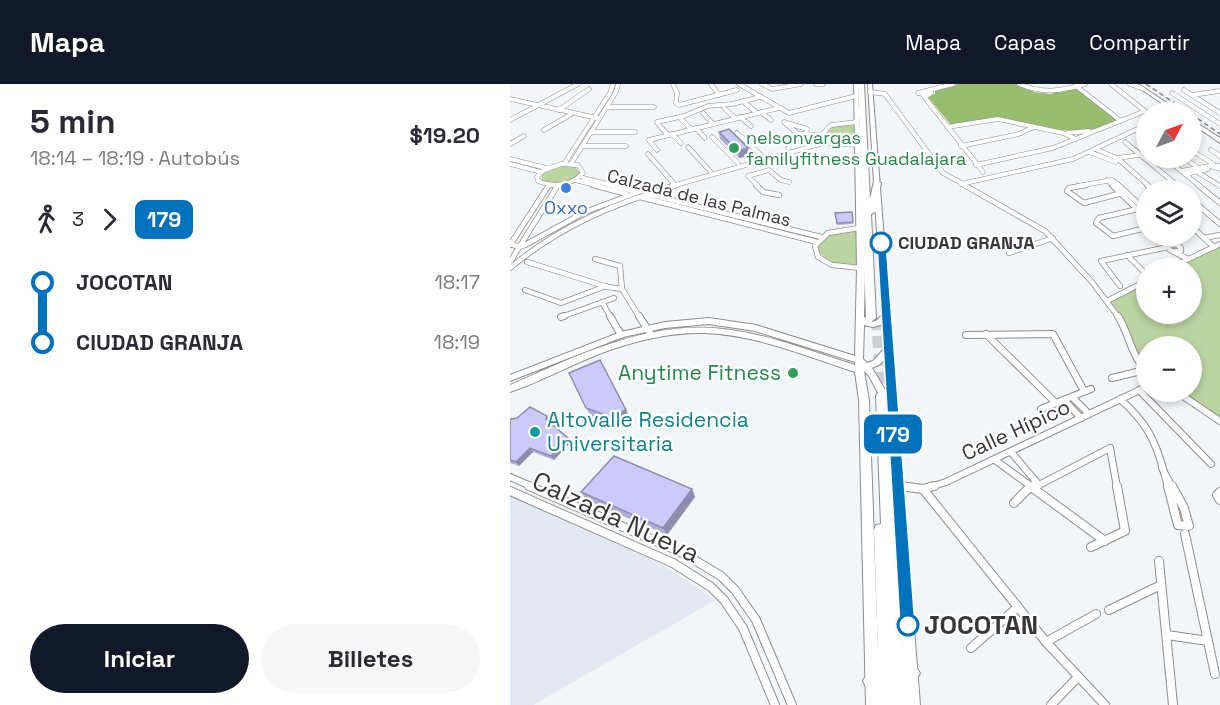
<!DOCTYPE html>
<html lang="es">
<head>
<meta charset="utf-8">
<style>
	:root { --surface:#fff; --page:#f7f7f7; --text:#2b2b33; --muted:#7c7c81; --accent:#111827 }
	body { margin:0; font-family:"Space Grotesk",sans-serif; background:var(--page); color:var(--text); height:100vh; display:flex; flex-direction:column; font-size:22px; white-space:nowrap }
	* { box-sizing:border-box; margin:0 }
	p { font-size:20px; color:var(--muted) }
	.icon { flex:none; width:33px; height:33px; fill:none; stroke:currentColor; stroke-width:2; stroke-linecap:round; stroke-linejoin:round }
	.map { position:relative; flex:1; overflow:hidden }
	.panel { display:flex; flex-direction:column; background:var(--surface); width:510px }
	.panel>* { flex:none }
	.badge { padding:0 12px; border-radius:9px; font-size:21px; line-height:39px }
	.needle { width:39px; rotate:49deg }
	.buttons { position:absolute; left:626px; top:18px; display:grid; gap:12px }
	.buttons a { display:grid; place-items:center; width:66px; height:66px; border-radius:50%; background:var(--surface); box-shadow:0 3px 9px #0003; font-size:30px }
	.map>.badge { position:absolute; translate:-50% -50%; box-shadow:0 0 0 3px #fff }
	.legs { display:flex; align-items:center; gap:9px; height:66px; padding:0 30px; font-size:20px }
	.legs p { margin-inline-start:auto }
	.summary { display:flex; align-items:center; justify-content:space-between; height:102px; padding:0 30px }
	h1 { font-size:33px; font-weight:800; line-height:45px }
	.button { display:flex; gap:12px; margin-top:auto; padding:12px 30px }
	.button a { flex:1; height:69px; border-radius:36px; background:var(--accent); color:#fff; font-size:24px; font-weight:800; line-height:69px; text-align:center }
	.button a+a { background:var(--page); color:var(--text) }
	ul { padding:0 30px; list-style:none }
	li { display:flex; align-items:center; gap:21px; height:60px; font-size:22px }
	li i { display:grid; place-items:center; width:9px; height:100%; margin:0 8px; background:currentColor }
	li i::after { content:''; width:15px; height:15px; margin:-8px; border:4px solid; border-radius:50%; background:var(--surface) }
	li p { margin-inline-start:auto }
	li:first-child i { background:linear-gradient(#0000 50%,currentColor 0) }
	li:last-child i { background:linear-gradient(currentColor 50%,#0000 0) }
	header { display:flex; align-items:center; gap:36px; box-sizing:border-box; height:84px; padding:0 30px; background:var(--accent); color:#fff }
	header strong { font-size:28px }
	nav { display:flex; gap:33px; margin-inline-start:auto; font-size:21px }
	main { display:flex; flex:1; min-height:0 }
	.map>svg:first-child { display:block }
	.built { fill:#e2e9f2 }
	.green { fill:#bcd3a2 }
	.forest { fill:#99bd6e }
	.lines { fill:none; stroke-linecap:round; stroke-linejoin:round }
	.highway-tunnel { stroke:#cdd0d2; stroke-width:12; stroke-dasharray:12 6; stroke-linecap:butt }
	.street-far3-casing { stroke:#8b8d8f; stroke-width:5 }
	.street-far2-casing { stroke:#8b8d8f; stroke-width:6 }
	.street-far1-casing { stroke:#8b8d8f; stroke-width:8 }
	.street-casing { stroke:#8b8d8f; stroke-width:10 }
	.secondary-casing { stroke:#8b8d8f; stroke-width:2 }
	.highway-casing { stroke:#8b8d8f; stroke-width:2 }
	.street-far3 { stroke:#fff; stroke-width:4 }
	.street-far2 { stroke:#fff; stroke-width:4.5 }
	.street-far1 { stroke:#fff; stroke-width:6 }
	.street { stroke:#fff; stroke-width:8 }
	.secondary { fill:#fff; fill-rule:evenodd }
	.highway { fill:#fff; fill-rule:evenodd }
	.rail { stroke:#858688; stroke-width:1.5; stroke-dasharray:5 3; stroke-linecap:butt }
	.wall { fill:#afaed8 }
	.shaded-wall { fill:#8e8db0 }
	.building { fill:#cbcafb; stroke:#8e8db0; stroke-width:1.5 }
	.line-1 { fill:#0072bc; stroke:#fff; stroke-width:1.5 }
	.leisure-dot { fill:#2e9e5b; stroke:#fff; stroke-width:2 }
	.shop-dot { fill:#3f7fe0; stroke:#fff; stroke-width:2 }
	.stop-1-dot { fill:#fff; stroke:#0072bc; stroke-width:3 }
	.culture-dot { fill:#0f9aa8; stroke:#fff; stroke-width:2 }
	.labels { text-anchor:middle; stroke-width:4.5; stroke-linejoin:round; paint-order:stroke }
	.far-leisure-label { font-size:18px; fill:#27864d; stroke:#fff; text-anchor:start }
	.far-street-label { font-size:18px; fill:#373739; stroke:#fff }
	.far-shop-label { font-size:18px; fill:#366cbe; stroke:#fff }
	.far-stop-label { font-size:18px; font-weight:bold; fill:#373739; stroke:#fff; text-anchor:start }
	.leisure-label { font-size:21px; fill:#27864d; stroke:#fff; text-anchor:end }
	.culture-label { font-size:21px; fill:#0d838f; stroke:#fff; text-anchor:start }
	.street-label { font-size:21px; fill:#373739; stroke:#fff }
	.near-street-label { font-size:26px; fill:#373739; stroke:#fff }
	.near-stop-label { font-size:26px; font-weight:bold; fill:#373739; stroke:#fff; text-anchor:start }
</style>
</head>
<body>
<header>
<strong>Mapa</strong>
<nav><a>Mapa</a><a>Capas</a><a>Compartir</a></nav>
</header>
<main>
<section class="panel">
<div class="summary"><div><h1>5 min</h1><p>18:14 – 18:19 · Autobús</p></div><b>$19.20</b></div>
<div class="legs"><svg class="icon" aria-label="walk" viewBox="0 0 24 24"><circle cx="13" cy="4" r="2"/><path d="M13 8l-2 6 4 7M11 14l-3 7M7 12l3-4h3l4 4"/></svg>3<svg class="icon" aria-label="forward" viewBox="0 0 24 24"><path d="M9 5l7 7-7 7"/></svg><b class="badge" style="background:#0072bc;color:#fff">179</b></div>
<ul>
<li><i style="color:#0072bc"></i><b>JOCOTAN</b><p>18:17</p></li>
<li><i style="color:#0072bc"></i><b>CIUDAD GRANJA</b><p>18:19</p></li>
</ul>
<div class="button"><a>Iniciar</a><a>Billetes</a></div>
</section>
<div class="map">
<svg width="710" height="621" viewBox="0 0 710 621">
	<rect width="100%" height="100%" fill="#f3f6f8"/>
	<path class="built" d="M0,411L145,477L189,504L204,517L23,621H0Z"/>
	<g class="green">
		<path d="M346,39V60L319,58L315,48L322,42Z"/>
		<path d="M50,82H64L70,88C62,101 45,101 32,97V90Z"/>
		<path d="M348,145L349,182C332,180 317,181 307,165C313,147 331,148 348,145Z"/>
		<path d="M710,161V335L670,308H681V262H636V284L626,273L620,247L600,217L636,199V230H681V184H664Z"/>
	</g>
	<path class="forest" d="M448,0H509L524,8L540,10L566,4L608,36L585,45L563,47L530,44L488,33L441,41L418,13L425,10V6Z"/>
	<g class="lines">
		<path class="highway-tunnel" d="M367,234L372,312"/>
		<defs>
			<g id="street-far3">
				<path d="M163,0L167,9L166,19L169,21L227,6"/>
				<path d="M201,0L209,11"/>
				<path d="M229,0L279,29L346,12"/>
				<path d="M252,0L262,5L291,0"/>
				<path d="M306,0H313"/>
				<path d="M509,0C533,10 551,7 575,0"/>
				<path d="M620,0L633,5"/>
				<path d="M566,2L611,37"/>
				<path d="M674,6L710,29"/>
				<path d="M418,7L421,9L418,11L408,9L443,0"/>
				<path d="M360,8L375,10L433,89L457,102"/>
				<path d="M662,9L710,40"/>
				<path d="M413,11L473,88"/>
				<path d="M682,11L710,7"/>
				<path d="M0,15L87,34"/>
				<path d="M235,19L247,29"/>
				<path d="M97,23H144"/>
				<path d="M214,24L225,34"/>
				<path d="M49,26L79,5"/>
				<path d="M251,28L261,36"/>
				<path d="M193,29L203,40"/>
				<path d="M230,33L241,42"/>
				<path d="M171,35L181,45"/>
				<path d="M0,36L68,0"/>
				<path d="M147,38L174,32L198,22L222,20L250,13"/>
				<path d="M274,38L297,45L296,50H288Z"/>
				<path d="M347,38L321,41L312,50L319,59L347,61"/>
				<path d="M148,40L158,51"/>
				<path d="M437,43L488,35L553,49L566,55"/>
				<path d="M186,44L195,54"/>
				<path d="M34,46L60,31"/>
				<path d="M81,48H125"/>
				<path d="M227,49L252,72"/>
				<path d="M557,49L579,47"/>
				<path d="M636,49L630,52L636,57"/>
				<path d="M162,50L171,59"/>
				<path d="M296,50L313,52"/>
				<path d="M202,53L228,79"/>
				<path d="M615,58L668,102"/>
				<path d="M0,60L14,52"/>
				<path d="M72,62H116"/>
				<path d="M451,62L509,50L524,43"/>
				<path d="M178,63L200,87"/>
				<path d="M278,64L314,54"/>
				<path d="M585,65L607,74L639,102"/>
				<path d="M147,66L139,56L269,24"/>
				<path d="M681,66L703,80"/>
				<path d="M701,66L710,72"/>
				<path d="M579,68L606,78"/>
				<path d="M138,70L165,101"/>
				<path d="M607,74L630,71"/>
				<path d="M655,74L690,102"/>
				<path d="M674,74L687,83"/>
				<path d="M0,75L36,84"/>
				<path d="M0,80L31,88"/>
				<path d="M51,80L68,81L73,89C61,102 44,104 28,97L27,93L34,86Z"/>
				<path d="M54,80L100,9L103,0"/>
				<path d="M61,80L106,8L108,0"/>
				<path d="M466,81L543,64L635,27L601,0"/>
				<path d="M710,82H700L710,85"/>
				<path d="M671,87L700,82"/>
				<path d="M689,89L710,102"/>
				<path d="M676,90L698,85"/>
				<path d="M73,94L105,102"/>
				<path d="M65,96L89,102"/>
				<path d="M597,96L604,102"/>
				<path d="M451,100L563,75L636,41"/>
				<path d="M162,102L317,58"/>
				<path d="M248,102L238,92L259,86L271,96L279,98"/>
				<path d="M568,102L602,96L610,102"/>
			</g>
			<g id="street-far2">
				<path d="M39,101H52"/>
				<path d="M83,101L117,110"/>
				<path d="M100,101L127,108"/>
				<path d="M246,101L253,108L269,111"/>
				<path d="M454,101L535,147L582,198L609,234"/>
				<path d="M576,101L559,104L557,107L574,119L616,108"/>
				<path d="M602,101L636,134"/>
				<path d="M608,101L616,108"/>
				<path d="M637,101L643,106"/>
				<path d="M666,101L672,106"/>
				<path d="M688,101L710,119"/>
				<path d="M616,108L636,127"/>
				<path d="M137,110L311,153"/>
				<path d="M130,113L307,158"/>
				<path d="M681,115L710,140"/>
				<path d="M632,124L589,134L586,139L603,152L636,144"/>
				<path d="M681,142L704,163"/>
				<path d="M349,144L318,149L305,162L308,173L322,181L351,184"/>
				<path d="M653,152L662,160"/>
				<path d="M660,152L669,161"/>
				<path d="M694,154L710,151"/>
				<path d="M0,160L9,163L15,161L75,128L139,104"/>
				<path d="M0,161L39,101"/>
				<path d="M666,167H671V164L666,160L658,162L660,166L678,175"/>
				<path d="M499,169L543,154"/>
				<path d="M617,171L636,190"/>
				<path d="M85,175L110,182L112,205L130,234"/>
				<path d="M0,178L48,101"/>
				<path d="M17,178L98,203L112,205"/>
				<path d="M0,184C50,142 105,119 167,101"/>
				<path d="M660,184L710,160"/>
				<path d="M610,202L591,177L658,163"/>
				<path d="M15,206L51,219L96,202"/>
				<path d="M597,217L636,197"/>
				<path d="M92,218L101,234"/>
				<path d="M51,233L104,214"/>
			</g>
			<g id="street-far1">
				<path d="M100,232L111,251"/>
				<path d="M129,232L140,249"/>
				<path d="M608,232C619,249 621,272 636,286"/>
				<path d="M51,233L54,232"/>
				<path d="M476,250L546,319"/>
				<path d="M456,251L543,250L574,307"/>
				<path d="M602,294L635,286"/>
				<path d="M629,306L701,380"/>
				<path d="M667,308L710,337"/>
				<path d="M562,313L579,330"/>
				<path d="M610,315C636,338 645,355 654,388"/>
				<path d="M554,316L571,334"/>
				<path d="M531,325L581,305"/>
				<path d="M501,368L529,401"/>
				<path d="M485,376L522,403"/>
				<path d="M652,384L654,388"/>
				<path d="M654,388L662,403"/>
				<path d="M654,388L658,403"/>
				<path d="M0,393L23,403"/>
				<path d="M387,401L400,403"/>
				<path d="M420,403L436,398L636,303"/>
				<path d="M520,403L529,401L600,364L607,403"/>
			</g>
			<g id="street">
				<path d="M19,402L171,468L211,492L225,506L246,536L282,621"/>
				<path d="M390,402L413,405L424,402"/>
				<path d="M520,402L595,457"/>
				<path d="M658,402L668,441L679,442L674,424L662,402"/>
				<path d="M413,405L536,558L595,621"/>
				<path d="M0,407L163,479L201,503L214,516L233,544L265,621"/>
				<path d="M710,408L707,411L710,416"/>
				<path d="M504,419L521,402H525"/>
				<path d="M675,450L705,590"/>
				<path d="M581,463L615,447L607,402"/>
				<path d="M649,477L663,621"/>
				<path d="M599,526L651,501"/>
				<path d="M657,551L698,557"/>
				<path d="M536,558L586,530"/>
				<path d="M461,564L508,523"/>
				<path d="M541,621L568,593"/>
			</g>
			<g id="secondary">
				<path d="M344,0H348L355,184L354,233L363,238L367,236L372,231L358,0H362L410,621H396L378,319L373,318L359,292L354,287L359,316L370,621H356L349,316L345,288C296,272 247,251 195,249C162,248 128,256 97,267C64,279 33,297 0,308V301C67,272 138,236 213,245C259,250 302,268 345,281V278L245,247L199,240L155,244L113,253L0,297V291L111,248L155,238L199,234L246,241L345,272L347,184ZM373,240L374,265L363,277L357,279L353,275L354,241L363,243ZM375,275L377,309L362,284L369,281Z"/>
				<path d="M623,0H628L671,28H665Z"/>
				<path d="M681,35L710,54V59L681,39Z"/>
			</g>
			<g id="highway">
				<path d="M348,0H354L360,115L364,97L371,99L366,128L361,130L366,234L361,238L356,234Z"/>
				<path d="M372,307L376,309L378,312L393,564L410,589L407,595L401,598L395,595L397,621H369V602L362,606L356,603L353,597L368,569L364,446L366,441L371,440L366,312L368,309Z"/>
			</g>
		</defs>
		<use href="#street-far3" class="street-far3-casing"/>
		<use href="#street-far2" class="street-far2-casing"/>
		<use href="#street-far1" class="street-far1-casing"/>
		<use href="#street" class="street-casing"/>
		<use href="#secondary" class="secondary-casing"/>
		<use href="#highway" class="highway-casing"/>
		<use href="#street-far3" class="street-far3"/>
		<use href="#street-far2" class="street-far2"/>
		<use href="#street-far1" class="street-far1"/>
		<use href="#street" class="street"/>
		<use href="#secondary" class="secondary"/>
		<use href="#highway" class="highway"/>
		<g class="rail">
			<path d="M636,0L678,28"/>
			<path d="M681,30L710,50"/>
		</g>
	</g>
	<g class="wall">
		<path d="M209,48L239,72L229,74L210,55Z"/>
		<path d="M342,128L343,140L327,141L325,129Z"/>
		<path d="M76,324L120,334L105,341L81,332Z"/>
		<path d="M37,332L40,336L39,337L58,354L61,358L44,376L23,368L9,382L0,379V335Z"/>
		<path d="M182,405L185,413L157,451L76,416L71,408Z"/>
	</g>
	<g class="shaded-wall">
		<path d="M238,64L239,72L229,74L228,67Z"/>
		<path d="M116,326L120,334L105,341L101,333Z"/>
		<path d="M58,354L61,358L44,376L41,372Z"/>
		<path d="M20,364L23,368L9,382L6,378Z"/>
		<path d="M182,405L185,413L157,451L153,444Z"/>
	</g>
	<g class="building">
		<path d="M219,45L238,64L228,67L209,48Z"/>
		<path d="M342,128L343,138L327,139L325,129Z"/>
		<path d="M90,276L116,326L101,333L76,324L59,289Z"/>
		<path d="M20,323L37,332L36,335L58,354L41,372L20,364L6,378L0,376V335L7,334Z"/>
		<path d="M104,372L182,405L153,444L71,408Z"/>
	</g>
	<path class="line-1" d="M371,156L376,159L405,541L403,547L398,549L392,547L390,541L367,159Z"/>
	<g class="leisure-dot">
		<circle cx="224" cy="64" r="6"/>
		<circle cx="283" cy="289" r="6"/>
	</g>
	<circle class="shop-dot" cx="56" cy="104" r="6"/>
	<g class="stop-1-dot">
		<circle cx="371" cy="159" r="10"/>
		<circle cx="398" cy="541" r="10"/>
	</g>
	<circle class="culture-dot" cx="25" cy="348" r="6"/>
	<g class="labels">
		<g class="far-leisure-label">
			<text x="236" y="60">nelsonvargas<tspan x="236" dy="21">familyfitness Guadalajara</tspan></text>
		</g>
		<g class="far-street-label">
			<text transform="translate(189 114) rotate(14)" y="6">Calzada de las Palmas</text>
		</g>
		<g class="far-shop-label">
			<text x="56" y="130">Oxxo</text>
		</g>
		<g class="far-stop-label">
			<text x="388" y="165">CIUDAD GRANJA</text>
		</g>
		<g class="leisure-label">
			<text x="271" y="296">Anytime Fitness</text>
		</g>
		<g class="culture-label">
			<text x="37" y="343">Altovalle Residencia<tspan x="37" dy="24">Universitaria</tspan></text>
		</g>
		<g class="street-label">
			<text transform="translate(506 346) rotate(-25)" y="7">Calle Hípico</text>
		</g>
		<g class="near-street-label">
			<text transform="translate(106 433) rotate(25)" y="9">Calzada Nueva</text>
		</g>
		<g class="near-stop-label">
			<text x="414" y="550">JOCOTAN</text>
		</g>
	</g>
</svg>
<div class="buttons">
<a><svg class="needle" viewBox="-14 -14 28 28"><path d="M0-13l5 13h-10z" fill="#e53935"/><path d="M0 13l5-13h-10z" fill="#7c7c81"/></svg></a>
<a><svg class="icon" aria-label="layers" viewBox="0 0 24 24"><path d="M12 4l9 5-9 5-9-5zM3 14l9 5 9-5"/></svg></a>
<a>+</a>
<a>−</a>
</div>
<b class="badge" style="left:383px;top:350px;background:#0072bc;color:#fff">179</b>
</div>
</main>
</body>
</html>
